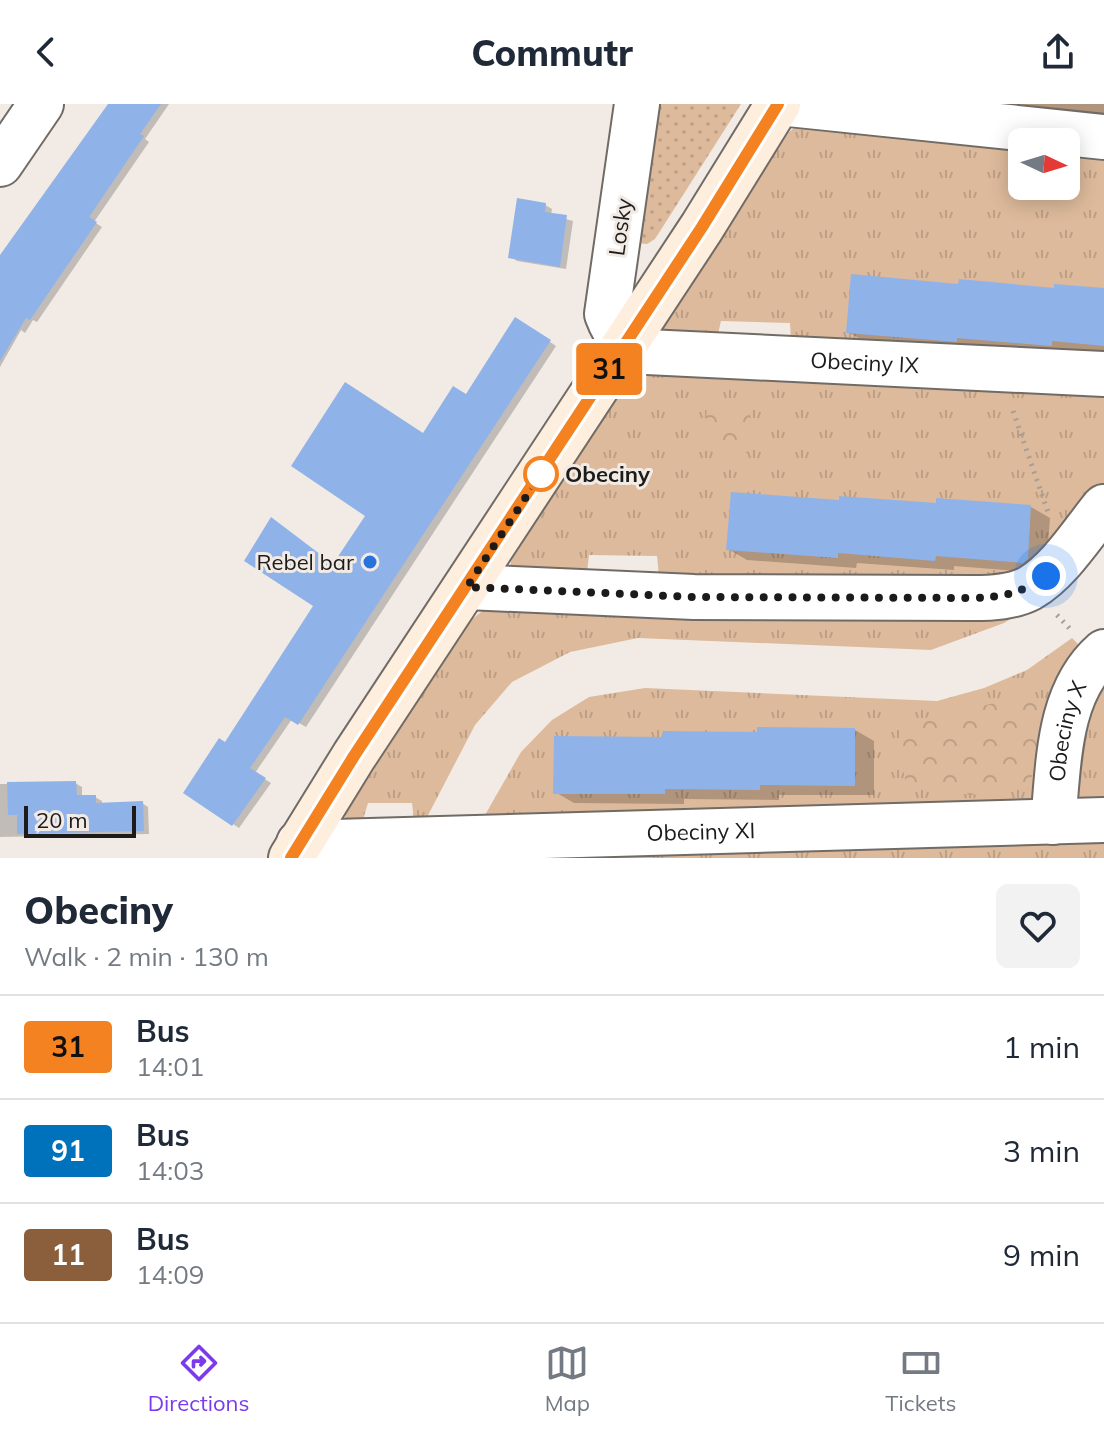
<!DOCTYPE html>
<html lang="en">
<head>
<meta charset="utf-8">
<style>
	:root { --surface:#fff; --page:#f2f2f3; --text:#1f2937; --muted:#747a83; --line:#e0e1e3; --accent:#7c3aed }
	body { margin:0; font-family:Mulish,sans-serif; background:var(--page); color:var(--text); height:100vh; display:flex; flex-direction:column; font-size:30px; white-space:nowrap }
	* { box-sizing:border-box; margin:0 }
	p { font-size:26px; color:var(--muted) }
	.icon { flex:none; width:44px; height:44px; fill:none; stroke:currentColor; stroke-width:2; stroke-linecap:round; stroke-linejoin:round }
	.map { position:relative; height:754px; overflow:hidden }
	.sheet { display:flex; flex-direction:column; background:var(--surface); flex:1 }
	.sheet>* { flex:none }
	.badge { padding:0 16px; border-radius:6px; font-size:28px; line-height:52px }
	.needle { width:52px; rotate:94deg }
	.fabs { position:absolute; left:1008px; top:24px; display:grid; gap:16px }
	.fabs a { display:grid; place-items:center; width:72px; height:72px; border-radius:12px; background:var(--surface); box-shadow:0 4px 20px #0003; font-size:40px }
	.scale { position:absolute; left:24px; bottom:20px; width:112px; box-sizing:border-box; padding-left:8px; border:4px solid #1d1b19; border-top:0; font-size:22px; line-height:28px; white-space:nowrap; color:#1d1b19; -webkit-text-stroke:6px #f2ebe5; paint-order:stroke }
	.you { position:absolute; width:40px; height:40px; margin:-20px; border:6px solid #fff; border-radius:50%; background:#1a73e8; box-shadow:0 0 0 12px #1a73e833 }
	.map>.badge { position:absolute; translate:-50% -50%; box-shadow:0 0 0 4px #fff }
	.round { display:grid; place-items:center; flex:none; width:84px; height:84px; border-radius:12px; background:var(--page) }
	.headline { display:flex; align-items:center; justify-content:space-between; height:136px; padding:0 24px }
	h1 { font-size:38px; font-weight:800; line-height:60px }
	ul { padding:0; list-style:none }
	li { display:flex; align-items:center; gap:24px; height:104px; padding:0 24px; border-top:2px solid var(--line) }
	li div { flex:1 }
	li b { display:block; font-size:30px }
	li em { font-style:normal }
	li .badge { min-width:88px; font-weight:700; text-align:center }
	header { display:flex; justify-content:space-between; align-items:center; height:104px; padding:0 24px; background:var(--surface); font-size:36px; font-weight:800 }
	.dock { display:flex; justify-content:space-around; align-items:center; height:112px; border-top:2px solid var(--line); background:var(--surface); font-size:22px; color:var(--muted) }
	.dock a { display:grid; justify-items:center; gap:4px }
	.dock .active { color:var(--accent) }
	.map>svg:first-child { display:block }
	.grass { fill:url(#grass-tufts) }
	.park { fill:url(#park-crowns) }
	.garden { fill:url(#garden-dots) }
	.shadow { fill:#0003 }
	.building { fill:#8fb3e8 }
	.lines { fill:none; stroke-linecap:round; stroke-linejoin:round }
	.street-casing { stroke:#716b66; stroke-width:48 }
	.secondary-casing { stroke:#716b66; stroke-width:48 }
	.path { stroke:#a49f9a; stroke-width:5; stroke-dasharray:2 6; stroke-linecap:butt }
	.street { stroke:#fff; stroke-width:44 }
	.secondary { stroke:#feeede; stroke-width:44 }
	.line-casing { stroke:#fff; stroke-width:18 }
	.line { stroke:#f58220; stroke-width:12 }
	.walk { stroke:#1d1b19; stroke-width:8; stroke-dasharray:0 14.4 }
	.stop-dot { fill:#fff; stroke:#f58220; stroke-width:4 }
	.poi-dot { fill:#2773de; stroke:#f2ebe5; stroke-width:3 }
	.labels { text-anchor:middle; stroke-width:6; stroke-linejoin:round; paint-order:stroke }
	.street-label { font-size:22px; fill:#1d1b19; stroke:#f2ebe5 }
	.stop-label { font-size:22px; font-weight:bold; fill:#1d1b19; stroke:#f2ebe5; text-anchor:start }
	.poi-label { font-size:22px; fill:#1d1b19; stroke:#f2ebe5; text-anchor:end }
</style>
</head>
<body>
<header><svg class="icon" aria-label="back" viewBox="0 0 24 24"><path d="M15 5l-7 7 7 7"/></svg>Commutr<svg class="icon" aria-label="share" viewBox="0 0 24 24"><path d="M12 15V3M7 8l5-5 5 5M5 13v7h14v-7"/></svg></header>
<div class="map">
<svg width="1104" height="754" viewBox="0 0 1104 754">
	<defs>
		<pattern id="grass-tufts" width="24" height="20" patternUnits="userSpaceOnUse" patternTransform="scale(2)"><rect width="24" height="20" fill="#ddba9b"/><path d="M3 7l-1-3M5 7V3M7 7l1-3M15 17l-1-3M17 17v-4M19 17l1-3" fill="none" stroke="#bd9f85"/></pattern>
		<pattern id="park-crowns" width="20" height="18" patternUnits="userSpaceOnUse" patternTransform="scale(2)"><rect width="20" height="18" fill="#ddba9b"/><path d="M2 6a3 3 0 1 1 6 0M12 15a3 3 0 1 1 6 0" fill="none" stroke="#bd9f85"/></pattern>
		<pattern id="garden-dots" width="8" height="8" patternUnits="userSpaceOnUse" patternTransform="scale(2)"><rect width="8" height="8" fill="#ddba9b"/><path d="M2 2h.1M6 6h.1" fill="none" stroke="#bd9f85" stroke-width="1.8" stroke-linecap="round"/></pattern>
	</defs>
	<rect width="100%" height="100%" fill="#f2ebe5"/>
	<g class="grass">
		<path d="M951,0H1104V23Z"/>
		<path d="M799,20L1022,38V82H1066V40L1104,44V261L791,237L790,219L721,217L718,230L663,227L664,219L789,28Z"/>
		<path d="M645,264L1104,277V390L1014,479L659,472L657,452L589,451L587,468L510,470L511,454L628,275Z"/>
		<path d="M490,501H1033L1004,519L931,546L638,534L570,548L512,578L475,621L424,719L414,716L412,699H368L361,722L346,721L345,710L471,516Z"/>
		<path d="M1072,534L1088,550L1031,702L477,725L521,648L552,616L589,593L645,584L937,597L984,584L1027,566Z"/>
		<path d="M1104,559V704L1075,695L1073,643Z"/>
		<path d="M1104,721V754H460Z"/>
	</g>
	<g class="park">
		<path d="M707,300L750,301L748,349L704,347Z"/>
		<path d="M1031,589C1047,608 1046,616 1043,640C1042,647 1042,658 1038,664C1015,706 942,689 906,678L898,646L904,616L950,611Z"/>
	</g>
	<path class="garden" d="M646,0H741L655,135L647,140L636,139Z"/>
	<g class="shadow">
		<path d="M110,0H169L145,35L149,38L94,118L102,123L37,218L33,216L25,229L21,226L0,263V160Z"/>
		<path d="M1020,0H1104V13Z"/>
		<path d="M545,101L552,105L551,111L573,117L566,165L517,157L511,153Z"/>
		<path d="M960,182L1104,186V250L867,239L848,228Z"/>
		<path d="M522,219L556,242L306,623L292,615L255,669L271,679L239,724L186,688L226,640L316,501L334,462L424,331L467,292Z"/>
		<path d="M841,398L1031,403L1050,414L1046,466L1043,469L954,462V466L857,459L856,464L747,456L728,445Z"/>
		<path d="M855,626L874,637V691H779V696L684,695V700L574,699L555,688L664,635Z"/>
		<path d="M75,679L82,683V693H95L102,697V701L142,699L148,703L149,730L0,733V680Z"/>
	</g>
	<g class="building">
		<path d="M108,0H161L140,30L144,32L89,113L97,118L30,216L26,214L0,257V151Z"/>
		<path d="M517,94L546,99L545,108L567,111L560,163L508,154Z"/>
		<path d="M851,170L958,180L959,175L1054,184V180L1104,184V242L1052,237V242L957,234V238L846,229Z"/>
		<path d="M515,213L551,236L298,621L285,613L250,664L266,674L232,722L183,689L219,634L225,638L313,502L244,457L271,413L333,460L365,412L291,362L345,278L423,329L453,282L466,290Z"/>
		<path d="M731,388L839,396V392L936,399V394L1031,401L1028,455L1023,459L936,452L935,457L838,449V454L726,446Z"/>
		<path d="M757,623L855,624V682L760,681V686L665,685V690H553L554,632L662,633L663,627L757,628Z"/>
		<path d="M76,677L77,691H96V699L143,697L144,727L17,730V711H8L7,678Z"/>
	</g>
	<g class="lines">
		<defs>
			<g id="street">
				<path id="s1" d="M637,0L607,210C615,232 625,242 647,248L1104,270"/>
				<path d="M789,0L1104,33"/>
				<path d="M0,60L41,0"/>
				<path d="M467,483L694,493L973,494C992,494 1013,493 1030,484C1060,466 1082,430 1104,403"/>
				<path id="s2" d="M1053,718C1059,661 1057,589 1104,548"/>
				<path id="s3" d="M299,739L1104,716"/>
			</g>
			<path id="secondary" d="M291,754L354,652L702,123L778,0"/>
		</defs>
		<use href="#street" class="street-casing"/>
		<use href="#secondary" class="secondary-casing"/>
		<g class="path">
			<path d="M1013,307L1049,411"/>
			<path d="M1057,511L1072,527"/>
		</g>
		<use href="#street" class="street"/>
		<use href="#secondary" class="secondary"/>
	</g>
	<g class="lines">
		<defs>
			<path id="line" d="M291,754L354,652L702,123L778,0"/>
		</defs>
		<use href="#line" class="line-casing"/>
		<use href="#line" class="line"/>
		<path class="walk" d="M541,370L467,483L694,493L973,494C1002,493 1023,489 1046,472"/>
	</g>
	<circle class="stop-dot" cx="541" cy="370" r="16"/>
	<circle class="poi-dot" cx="370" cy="458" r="8"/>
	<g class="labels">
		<g class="street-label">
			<text transform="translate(620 123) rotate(-82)" y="8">Losky</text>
			<text dy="8" stroke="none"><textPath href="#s1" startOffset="488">Obeciny IX</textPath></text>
			<text dy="8" stroke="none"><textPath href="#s2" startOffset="92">Obeciny X</textPath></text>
			<text dy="8" stroke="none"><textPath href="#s3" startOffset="402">Obeciny XI</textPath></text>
		</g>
		<g class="stop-label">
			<text x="565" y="378">Obeciny</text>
		</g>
		<g class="poi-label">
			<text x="354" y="466">Rebel bar</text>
		</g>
	</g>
</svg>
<div class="fabs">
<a><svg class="needle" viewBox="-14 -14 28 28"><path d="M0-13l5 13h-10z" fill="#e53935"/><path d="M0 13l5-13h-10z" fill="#747a83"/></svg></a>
</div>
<div class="scale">20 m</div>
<div class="you" style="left:1046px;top:472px"></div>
<b class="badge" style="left:609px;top:265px;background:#f58220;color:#111">31</b>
</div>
<section class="sheet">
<div class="headline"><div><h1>Obeciny</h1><p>Walk · 2 min · 130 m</p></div><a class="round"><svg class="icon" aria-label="heart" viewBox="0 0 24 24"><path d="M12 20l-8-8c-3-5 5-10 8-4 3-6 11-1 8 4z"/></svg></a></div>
<ul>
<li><span class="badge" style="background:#f58220;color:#111">31</span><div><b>Bus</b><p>14:01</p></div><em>1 min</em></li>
<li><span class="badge" style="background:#0072bc;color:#fff">91</span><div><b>Bus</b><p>14:03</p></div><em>3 min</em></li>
<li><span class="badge" style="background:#8b5e3c;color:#fff">11</span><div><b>Bus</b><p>14:09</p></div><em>9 min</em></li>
</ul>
</section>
<nav class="dock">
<a class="active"><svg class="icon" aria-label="directions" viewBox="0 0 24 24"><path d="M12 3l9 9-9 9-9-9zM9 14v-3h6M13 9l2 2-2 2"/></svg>Directions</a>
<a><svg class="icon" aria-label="map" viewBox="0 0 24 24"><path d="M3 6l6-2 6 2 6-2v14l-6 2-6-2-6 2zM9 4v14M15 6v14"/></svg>Map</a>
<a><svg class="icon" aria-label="tickets" viewBox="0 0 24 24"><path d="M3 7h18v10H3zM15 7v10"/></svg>Tickets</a>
</nav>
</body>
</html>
